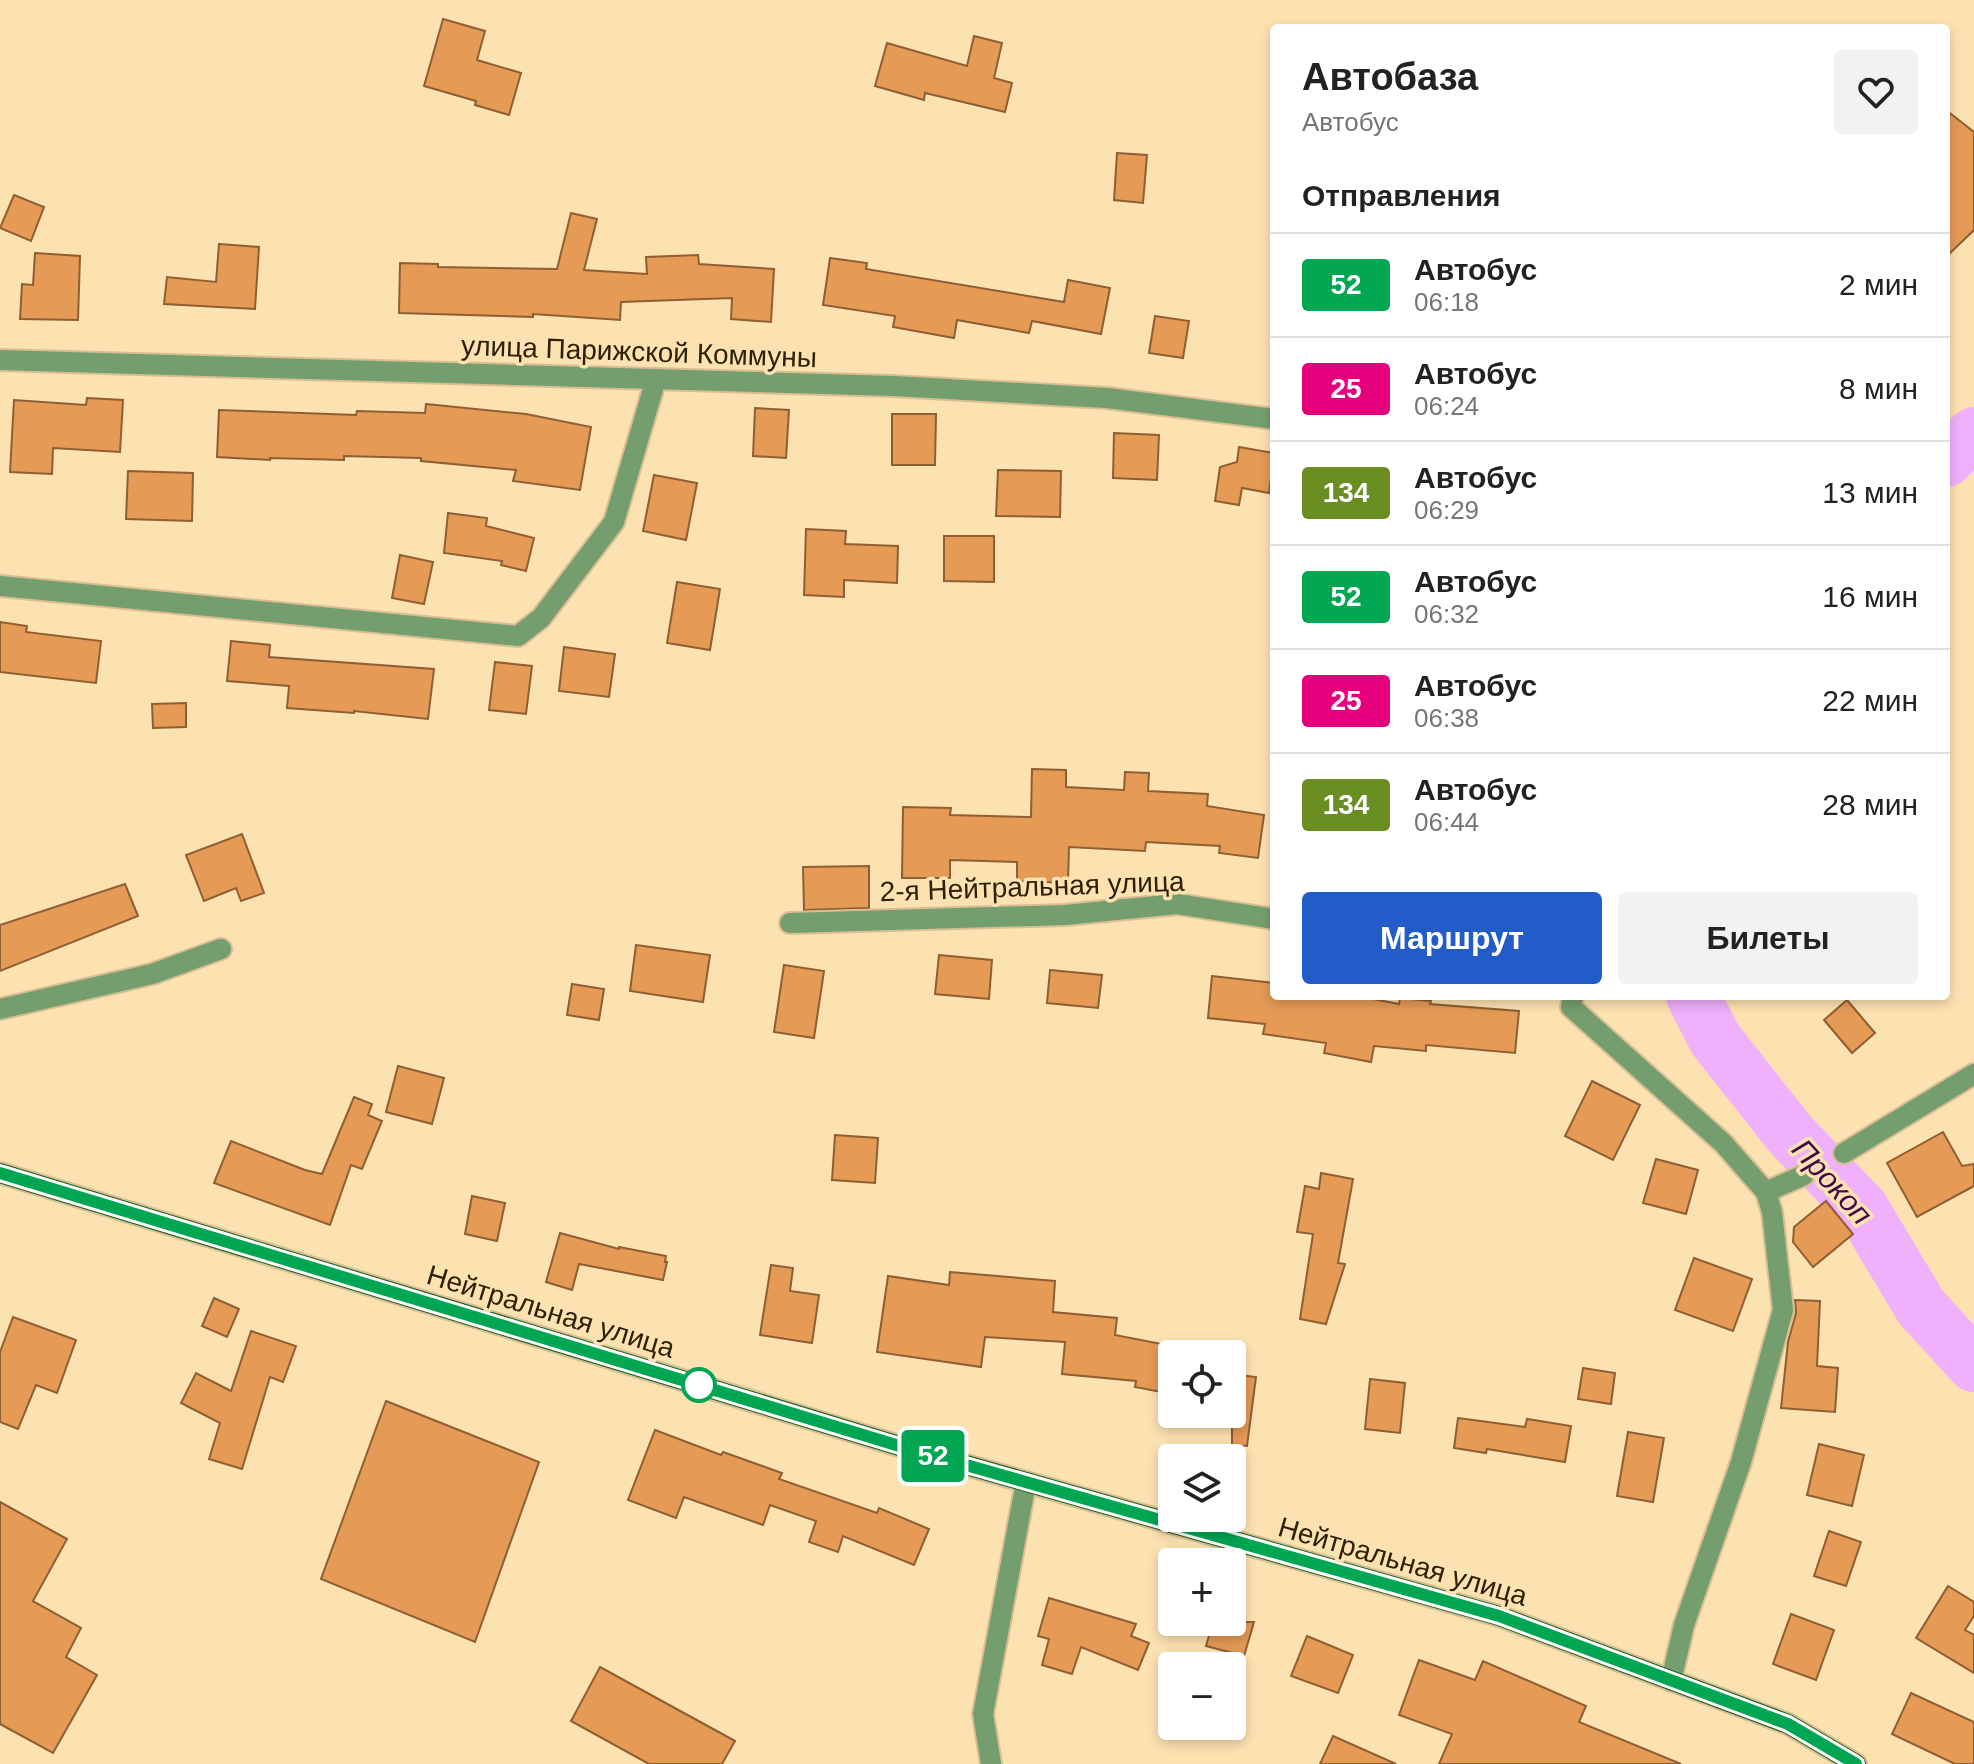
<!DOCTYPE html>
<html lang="ru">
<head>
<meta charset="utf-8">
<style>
	:root { --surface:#fff; --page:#f2f2f2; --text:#222; --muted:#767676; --line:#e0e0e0; --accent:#225cc8 }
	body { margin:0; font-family:Helvetica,sans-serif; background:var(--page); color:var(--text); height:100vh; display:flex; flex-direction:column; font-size:30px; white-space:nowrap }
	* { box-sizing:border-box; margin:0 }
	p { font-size:26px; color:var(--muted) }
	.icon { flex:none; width:44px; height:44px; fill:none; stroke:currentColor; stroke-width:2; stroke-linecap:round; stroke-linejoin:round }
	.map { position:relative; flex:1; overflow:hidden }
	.side { position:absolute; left:1270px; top:24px; width:680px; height:976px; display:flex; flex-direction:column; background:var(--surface); border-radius:8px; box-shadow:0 4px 12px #0003 }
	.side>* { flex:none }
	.badge { padding:0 16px; border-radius:6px; font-size:28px; line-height:52px }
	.controls { position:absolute; left:1158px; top:1340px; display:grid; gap:16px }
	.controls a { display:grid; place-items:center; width:88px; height:88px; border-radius:8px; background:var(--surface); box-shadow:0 4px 12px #0003; font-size:40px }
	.map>.badge { position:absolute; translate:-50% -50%; box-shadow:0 0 0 4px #fff }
	h2 { padding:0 32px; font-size:30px; line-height:72px }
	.round { display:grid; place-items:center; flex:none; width:84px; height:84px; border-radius:8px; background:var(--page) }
	.headline { display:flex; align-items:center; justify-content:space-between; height:136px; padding:0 32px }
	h1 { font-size:38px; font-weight:700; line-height:60px }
	.cta { display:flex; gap:16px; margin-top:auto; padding:16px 32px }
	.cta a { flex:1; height:92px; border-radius:8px; background:var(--accent); color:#fff; font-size:32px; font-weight:700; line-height:92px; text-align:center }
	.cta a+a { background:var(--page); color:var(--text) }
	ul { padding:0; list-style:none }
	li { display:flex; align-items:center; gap:24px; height:104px; padding:0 32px; border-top:2px solid var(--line) }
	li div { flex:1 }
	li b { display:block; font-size:30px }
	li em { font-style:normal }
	li .badge { min-width:88px; font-weight:700; text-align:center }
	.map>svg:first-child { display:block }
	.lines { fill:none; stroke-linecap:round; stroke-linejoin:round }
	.river { stroke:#f0b0fb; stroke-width:54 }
	.building { fill:#e59a56; stroke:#8f5e32; stroke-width:2 }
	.minor-casing { stroke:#d8bf93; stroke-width:24 }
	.major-casing { stroke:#d8bf93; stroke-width:24 }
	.minor { stroke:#759e6f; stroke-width:20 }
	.major { stroke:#1b5d13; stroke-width:20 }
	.line-casing { stroke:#fff; stroke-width:18 }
	.line { stroke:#00a651; stroke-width:12 }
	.stop-dot { fill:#fff; stroke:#00a651; stroke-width:4 }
	.labels { text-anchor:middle; stroke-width:7; stroke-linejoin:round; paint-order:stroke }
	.street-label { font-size:28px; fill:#2e2108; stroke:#fde2b1 }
	.water-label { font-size:30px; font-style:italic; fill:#43084c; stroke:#fde2b1 }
</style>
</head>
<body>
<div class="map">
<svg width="1974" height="1764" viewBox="0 0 1974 1764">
	<rect width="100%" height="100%" fill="#fde2b1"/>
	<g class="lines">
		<g class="river">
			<path d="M1946,460L1974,434"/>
			<path d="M1693,996L1715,1039L1790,1134L1861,1207L1921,1307L1974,1365"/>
		</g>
	</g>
	<g class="building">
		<path d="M443,19L485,31L477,60L521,73L509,115L475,105L476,101L424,86Z"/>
		<path d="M974,36L1002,43L994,78L1012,83L1005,112L925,93L924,100L875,86L887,43L967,66Z"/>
		<path d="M1946,110L1974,132V230L1946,257Z"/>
		<path d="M1117,153L1147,155L1143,203L1114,200Z"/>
		<path d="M14,195L44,207L31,241L0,228Z"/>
		<path d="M571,213L597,219L584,270L647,274L646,257L698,255L699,264L774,269L771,322L731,319L732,298L621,302L620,320L533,314V317L399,313L400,263L438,264V267L557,269Z"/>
		<path d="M219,244L259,247L255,309L164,304L167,277L216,282Z"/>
		<path d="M35,253L80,256L78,320L20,319L22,284L33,285Z"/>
		<path d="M830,258L867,263L866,269L1064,302L1068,280L1110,288L1101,334L1032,321L1029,333L957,320L954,338L893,327L895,316L823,305Z"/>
		<path d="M1155,316L1189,321L1183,358L1149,353Z"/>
		<path d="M87,398L123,400L120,452L53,448L52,474L10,472L14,400L86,405Z"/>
		<path d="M426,404L526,414L591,427L580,490L513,481L516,470L421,461V458L344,456V460L270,458V460L217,457L219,410L356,415L357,411L425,413Z"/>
		<path d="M755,408L789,410L786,458L753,456Z"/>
		<path d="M892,414H936L935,465H892Z"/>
		<path d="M1114,433L1159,435L1157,480L1113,478Z"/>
		<path d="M1239,447L1274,453L1269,493L1242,488L1239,505L1215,501L1220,467L1237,462Z"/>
		<path d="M998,470L1061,471L1060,517L996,516Z"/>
		<path d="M128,471L193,473L192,521L126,519Z"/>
		<path d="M654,475L697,483L686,540L643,531Z"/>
		<path d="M448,513L487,518L486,526L534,538L526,571L501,565L502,561L444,553Z"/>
		<path d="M806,529L846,531L845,544L898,546L897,583L844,580V597L804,595Z"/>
		<path d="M944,536H994V582L944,581Z"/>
		<path d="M400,555L433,562L424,604L392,598Z"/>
		<path d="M677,582L720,589L710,650L667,643Z"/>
		<path d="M0,622L27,626L26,632L101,641L96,683L0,672Z"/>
		<path d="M231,641L270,645L269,657L434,669L428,719L354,711V713L287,708L289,686L227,681Z"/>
		<path d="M564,647L615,654L609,697L559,691Z"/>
		<path d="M495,662L532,666L526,714L489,710Z"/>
		<path d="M186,703V727L153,728L152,704Z"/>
		<path d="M1032,769L1066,770V787L1124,790L1125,772L1149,773L1148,791L1208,794L1207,806L1264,815L1258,858L1219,853L1220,846L1146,842L1145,851L1069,847L1068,883L1017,881V862L950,860V878H902L903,807L951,808L950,815L1031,817Z"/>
		<path d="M242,834L264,893L241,901L236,888L204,901L186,855Z"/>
		<path d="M869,866V908L804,910L803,867Z"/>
		<path d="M125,884L138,916L0,971V925Z"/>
		<path d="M636,945L710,955L703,1002L630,991Z"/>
		<path d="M939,955L992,960L989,999L935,994Z"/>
		<path d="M784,965L824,971L814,1038L774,1032Z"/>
		<path d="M1050,970L1102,975L1098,1008L1047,1003Z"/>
		<path d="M1212,976L1274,983V996H1358L1399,1004L1400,998L1431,1001L1430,1004L1519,1011L1515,1053L1426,1045V1051L1374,1046L1371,1062L1324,1053L1326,1043L1263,1034L1265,1024L1208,1018Z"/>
		<path d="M572,984L604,989L599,1020L567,1015Z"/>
		<path d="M1847,1000L1875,1033L1852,1053L1824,1020Z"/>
		<path d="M398,1066L444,1078L432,1124L386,1112Z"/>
		<path d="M1592,1081L1640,1105L1613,1160L1565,1136Z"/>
		<path d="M354,1097L372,1104L368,1115L382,1121L362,1169L351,1165L330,1225L214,1183L231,1141L305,1170L322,1174Z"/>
		<path d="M1943,1132L1962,1166L1974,1164V1186L1917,1217L1887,1163Z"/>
		<path d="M835,1135L878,1138L875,1183L832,1180Z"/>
		<path d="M1656,1159L1698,1170L1686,1214L1643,1203Z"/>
		<path d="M1321,1173L1353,1179L1338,1263L1345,1264L1326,1324L1300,1319L1313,1234L1297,1232L1305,1186L1319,1189Z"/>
		<path d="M472,1196L505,1203L497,1241L465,1234Z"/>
		<path d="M1826,1201L1853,1234L1813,1267L1793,1242L1794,1227Z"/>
		<path d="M560,1233L619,1249V1247L666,1256L665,1262H667L663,1280L579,1264L572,1290L546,1282Z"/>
		<path d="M1694,1258L1752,1279L1733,1331L1675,1310Z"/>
		<path d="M771,1265L793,1268L790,1291L819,1295L812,1343L760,1335Z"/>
		<path d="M950,1272L1055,1281L1053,1312L1117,1318L1115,1335L1172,1346V1394L1135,1387L1136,1381L1062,1374L1065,1342L985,1337L981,1367L877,1352L888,1276L949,1285Z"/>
		<path d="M214,1298L239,1309L227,1337L202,1326Z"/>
		<path d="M1795,1300L1820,1301L1817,1366L1838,1368L1835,1412L1781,1408L1788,1342L1796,1313Z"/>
		<path d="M13,1317L76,1340L57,1393L36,1385L18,1429L0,1422V1352Z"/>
		<path d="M251,1331L296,1346L283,1382L270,1377L242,1469L209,1459L220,1423L181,1403L196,1373L231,1391Z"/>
		<path d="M1583,1368L1615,1373L1611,1404L1578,1399Z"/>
		<path d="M1232,1374L1256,1377L1247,1446L1232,1445Z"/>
		<path d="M1370,1379L1405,1383L1400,1433L1365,1429Z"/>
		<path d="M386,1401L539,1462L475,1642L321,1579Z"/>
		<path d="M1458,1418L1525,1427L1527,1419L1571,1426L1565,1462L1487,1449L1486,1453L1454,1448Z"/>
		<path d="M655,1430L721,1455L723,1452L782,1473L779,1479L877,1513L879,1508L929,1529L914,1565L843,1536L838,1552L809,1542L816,1521L770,1505L763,1525L684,1497L676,1518L628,1500Z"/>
		<path d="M1628,1432L1664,1438L1653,1502L1617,1496Z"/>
		<path d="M1819,1444L1864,1455L1852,1506L1807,1495Z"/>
		<path d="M0,1502L67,1539L33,1601L81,1628L66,1657L97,1675L53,1753L0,1724Z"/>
		<path d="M1829,1531L1861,1542L1846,1586L1814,1576Z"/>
		<path d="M1948,1586L1974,1602V1616L1965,1630L1974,1635V1673L1916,1638Z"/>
		<path d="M1049,1598L1136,1624L1131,1636L1149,1643L1138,1670L1081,1647L1072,1674L1042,1665L1049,1639L1038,1636Z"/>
		<path d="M1791,1614L1834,1630L1816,1680L1773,1664Z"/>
		<path d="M1213,1622H1254L1244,1656L1206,1646Z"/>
		<path d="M1307,1636L1353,1655L1338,1693L1291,1676Z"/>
		<path d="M1419,1660L1475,1680L1483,1661L1586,1706L1579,1722L1681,1764H1439L1452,1734L1399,1715Z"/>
		<path d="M600,1667L735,1741L722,1764H649L571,1721Z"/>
		<path d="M1911,1693L1974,1722V1764H1955L1892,1734Z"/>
		<path d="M1333,1736L1396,1764H1320Z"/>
	</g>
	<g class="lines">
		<defs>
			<g id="minor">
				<path d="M0,360L894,386L1107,398L1274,419"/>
				<path d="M0,586L518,636L541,618L614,522L656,379"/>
				<path d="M790,923L1065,915L1177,904L1274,919"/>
				<path d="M1573,996L1571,1007L1723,1143L1766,1192L1772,1212L1783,1310L1741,1462L1684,1625L1671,1681"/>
				<path d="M0,1009L152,974L221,949"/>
				<path d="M1844,1153L1974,1074"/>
				<path d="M1766,1192L1804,1175"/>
				<path d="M991,1764L983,1714L1026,1482"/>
			</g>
			<path id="major" d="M0,1173L906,1448L1499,1616L1788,1724L1856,1764"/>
		</defs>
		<use href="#minor" class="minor-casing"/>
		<use href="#major" class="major-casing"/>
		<use href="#minor" class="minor"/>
		<use href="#major" class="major"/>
	</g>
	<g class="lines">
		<defs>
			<path id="line" d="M0,1173L906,1448L1499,1616L1788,1724L1856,1764"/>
		</defs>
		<use href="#line" class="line-casing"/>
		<use href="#line" class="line"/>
	</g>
	<circle class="stop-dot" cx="699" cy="1385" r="16"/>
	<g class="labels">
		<g class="street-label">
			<text transform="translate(639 351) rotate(2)" y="10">улица Парижской Коммуны</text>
			<text transform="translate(1032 886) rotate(-2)" y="10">2-я Нейтральная улица</text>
			<text transform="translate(551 1311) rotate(17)" y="10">Нейтральная улица</text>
			<text transform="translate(1403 1561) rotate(16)" y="10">Нейтральная улица</text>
		</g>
		<g class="water-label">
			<text transform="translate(1832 1182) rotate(48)" y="10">Прокоп</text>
		</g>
	</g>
</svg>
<div class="controls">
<a><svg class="icon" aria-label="locate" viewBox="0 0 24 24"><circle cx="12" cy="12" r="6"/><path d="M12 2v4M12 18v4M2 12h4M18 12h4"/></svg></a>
<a><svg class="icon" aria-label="layers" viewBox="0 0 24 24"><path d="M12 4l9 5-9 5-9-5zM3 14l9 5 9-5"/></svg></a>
<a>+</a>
<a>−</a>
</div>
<b class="badge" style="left:933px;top:1456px;background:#00a651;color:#fff">52</b>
<section class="side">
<div class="headline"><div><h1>Автобаза</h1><p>Автобус</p></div><a class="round"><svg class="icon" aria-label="heart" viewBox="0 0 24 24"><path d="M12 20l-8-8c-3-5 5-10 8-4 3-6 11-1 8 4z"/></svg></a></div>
<h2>Отправления</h2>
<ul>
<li><span class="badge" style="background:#00a651;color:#fff">52</span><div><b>Автобус</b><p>06:18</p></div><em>2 мин</em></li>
<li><span class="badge" style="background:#e6007e;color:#fff">25</span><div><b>Автобус</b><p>06:24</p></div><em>8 мин</em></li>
<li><span class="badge" style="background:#6b8e23;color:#fff">134</span><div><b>Автобус</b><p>06:29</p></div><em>13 мин</em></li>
<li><span class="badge" style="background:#00a651;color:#fff">52</span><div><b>Автобус</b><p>06:32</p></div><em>16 мин</em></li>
<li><span class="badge" style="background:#e6007e;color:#fff">25</span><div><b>Автобус</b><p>06:38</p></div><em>22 мин</em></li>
<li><span class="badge" style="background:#6b8e23;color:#fff">134</span><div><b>Автобус</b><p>06:44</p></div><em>28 мин</em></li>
</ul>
<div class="cta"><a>Маршрут</a><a>Билеты</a></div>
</section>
</div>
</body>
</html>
